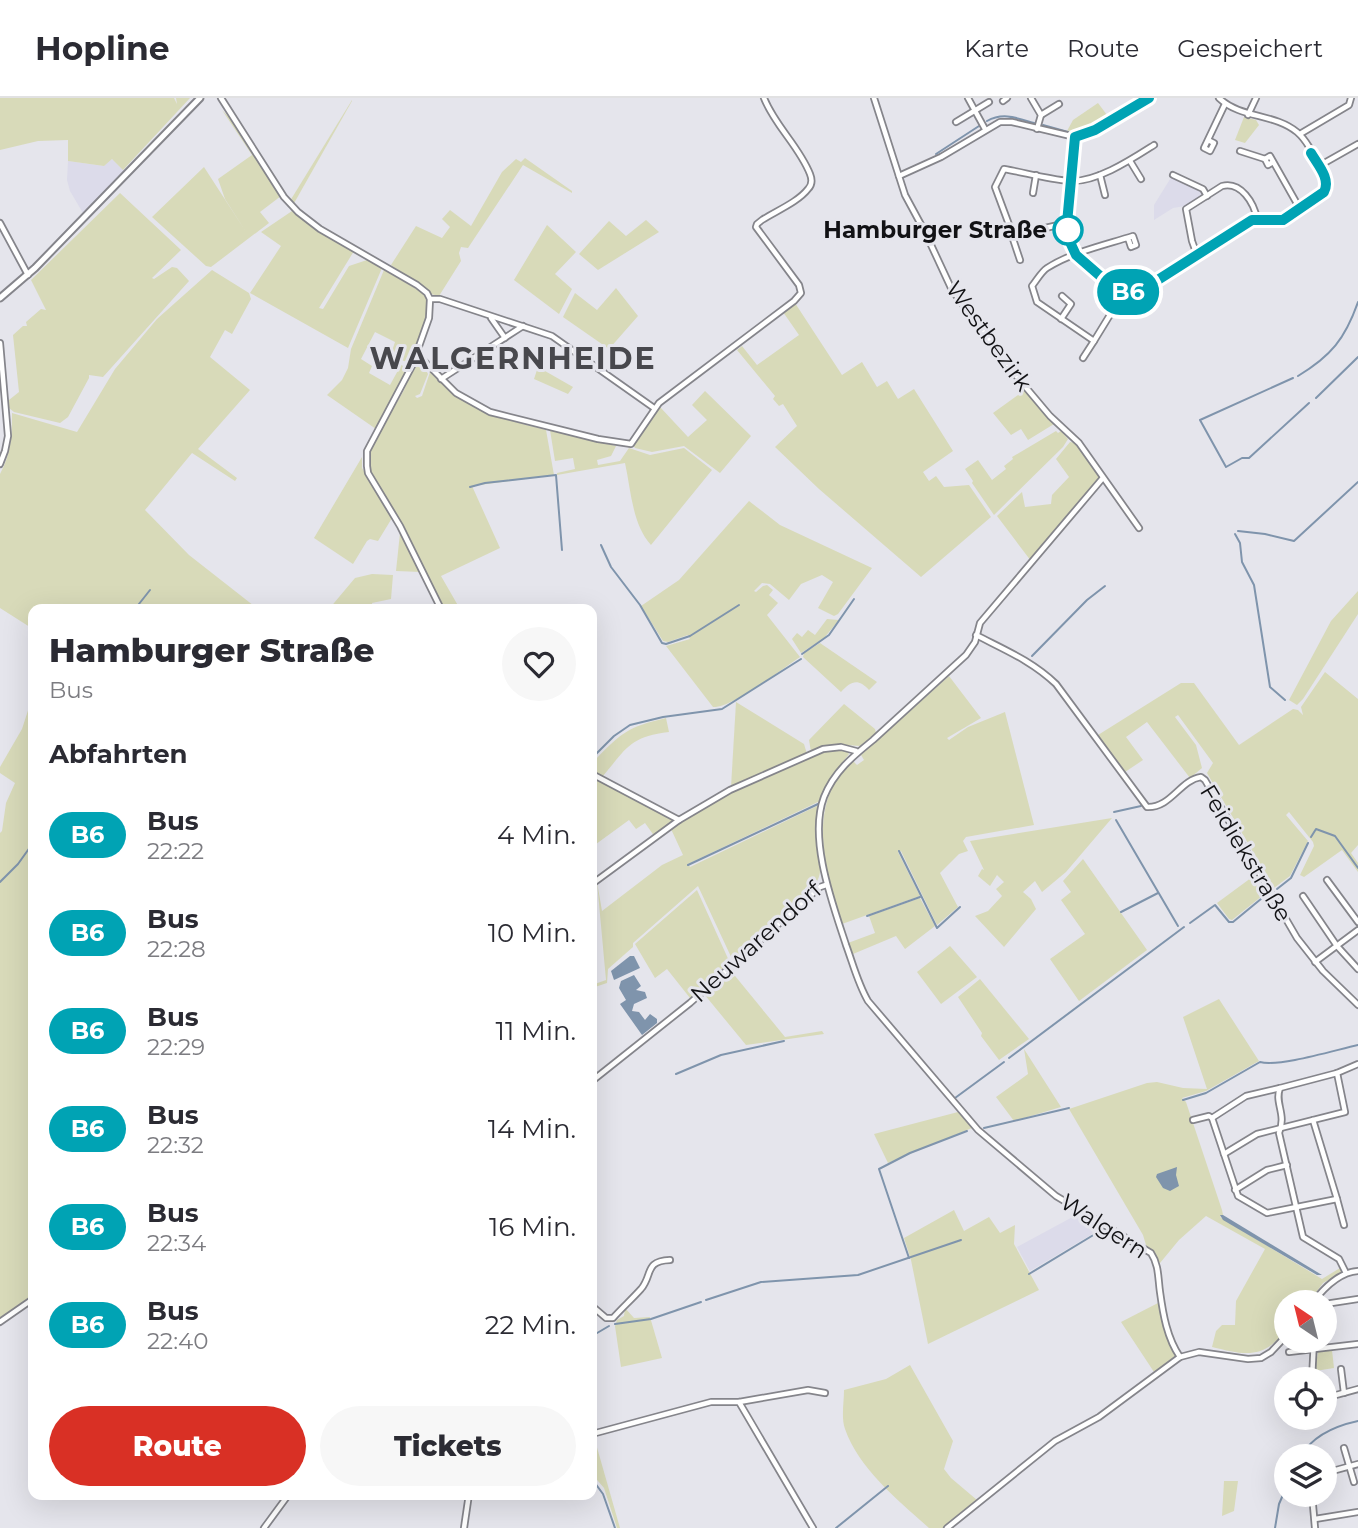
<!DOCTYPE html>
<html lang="de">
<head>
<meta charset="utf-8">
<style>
	:root { --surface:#fff; --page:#f7f7f7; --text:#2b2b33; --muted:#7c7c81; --line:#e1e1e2; --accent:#d93025 }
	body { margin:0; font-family:Montserrat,sans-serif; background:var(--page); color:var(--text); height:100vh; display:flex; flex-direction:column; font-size:26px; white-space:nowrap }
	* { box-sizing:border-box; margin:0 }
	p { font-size:23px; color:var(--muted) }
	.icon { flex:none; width:38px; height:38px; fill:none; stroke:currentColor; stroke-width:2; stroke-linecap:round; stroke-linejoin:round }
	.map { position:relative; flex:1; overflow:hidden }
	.details { position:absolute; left:28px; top:506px; width:569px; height:896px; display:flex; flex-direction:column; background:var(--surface); border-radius:14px; box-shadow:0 7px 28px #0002 }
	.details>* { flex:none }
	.badge { padding:0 14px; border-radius:23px; font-size:24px; line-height:46px }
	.needle { width:46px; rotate:325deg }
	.tools { position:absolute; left:1274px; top:1192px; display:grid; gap:14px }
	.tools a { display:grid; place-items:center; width:63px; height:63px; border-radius:50%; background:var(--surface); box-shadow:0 7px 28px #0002; font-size:35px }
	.map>.badge { position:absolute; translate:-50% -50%; box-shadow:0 0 0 4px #fff }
	h2 { padding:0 21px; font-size:26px; line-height:63px }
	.round { display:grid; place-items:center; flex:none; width:74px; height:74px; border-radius:37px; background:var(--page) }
	.head { display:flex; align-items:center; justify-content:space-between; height:119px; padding:0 21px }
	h1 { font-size:33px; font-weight:800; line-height:52px }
	.action { display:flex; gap:14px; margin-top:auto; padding:14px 21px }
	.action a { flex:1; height:80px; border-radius:42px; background:var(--accent); color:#fff; font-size:28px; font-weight:800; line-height:80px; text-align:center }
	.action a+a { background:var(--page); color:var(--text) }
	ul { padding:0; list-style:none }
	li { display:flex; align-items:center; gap:21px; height:98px; padding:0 21px }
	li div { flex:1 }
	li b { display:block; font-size:26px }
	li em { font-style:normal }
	li .badge { min-width:77px; font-weight:700; text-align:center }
	header { display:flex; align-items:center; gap:42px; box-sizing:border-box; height:98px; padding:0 35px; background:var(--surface); border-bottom:2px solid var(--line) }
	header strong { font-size:33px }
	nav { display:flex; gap:38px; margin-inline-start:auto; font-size:24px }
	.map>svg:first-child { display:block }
	.built { fill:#dcdbea }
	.green { fill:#d8dab9 }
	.water { fill:#7f94ac }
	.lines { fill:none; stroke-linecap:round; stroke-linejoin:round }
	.stream { stroke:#7f94ac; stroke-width:2 }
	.minor-casing { stroke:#85858b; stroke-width:8 }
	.tertiary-casing { stroke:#85858b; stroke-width:9 }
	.minor { stroke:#fff; stroke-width:4.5 }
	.tertiary { stroke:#fff; stroke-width:5 }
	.line-casing { stroke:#fff; stroke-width:16 }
	.line { stroke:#00a3b4; stroke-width:10 }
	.stop-dot { fill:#fff; stroke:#00a3b4; stroke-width:3.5 }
	.labels { text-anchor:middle; stroke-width:6; stroke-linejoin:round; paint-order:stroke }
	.stop-label { font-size:23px; font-weight:bold; fill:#121215; stroke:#e5e5ec; text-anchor:end }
	.street-label { font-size:23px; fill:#121215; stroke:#e5e5ec }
	.district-label { font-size:30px; font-weight:bold; letter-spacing:2px; fill:#48484d; stroke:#e5e5ec }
</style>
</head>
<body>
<header>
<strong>Hopline</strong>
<nav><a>Karte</a><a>Route</a><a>Gespeichert</a></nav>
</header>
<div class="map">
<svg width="1358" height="1430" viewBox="0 0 1358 1430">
	<rect width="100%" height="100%" fill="#e5e5ec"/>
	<g class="built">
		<path d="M112,61L124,73L83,115L70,93L67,82L68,63L104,68Z"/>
		<path d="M1172,78L1201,92L1203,97L1185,108L1173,110L1154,122V107Z"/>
		<path d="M1080,1115L1104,1129L1030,1173L1017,1149Z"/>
	</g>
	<g class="green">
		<path d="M0,0H174L177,6L176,0H190L123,72L112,61L104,68L68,63V42L38,43L0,52Z"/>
		<path d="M352,2V3L293,107L290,103Z"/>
		<path d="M1098,5L1107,17L1079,32L1067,33L1073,22Z"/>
		<path d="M222,12L232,22L281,98L260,114L269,125L211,169L206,168L152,119L204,69L246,134L225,101L218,81L252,57Z"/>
		<path d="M1244,19L1256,22L1259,27L1245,45L1235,42Z"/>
		<path d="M525,60L572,93V95L523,67L468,150L461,149L459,155L461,163L439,198L431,196L391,167L416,128L442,140L450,129L442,121L450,112L471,128L502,74L516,61L521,64Z"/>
		<path d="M120,95L181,152L152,180L154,181L172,169L177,170L189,183L103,279L89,277V280L68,319L60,325L14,314L9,310V302L19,294L13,237L23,228H27L26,224L41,211L46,212L31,182Z"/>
		<path d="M292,113L310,127L354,153L319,210L323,211L349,168L367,162L382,170L348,250L250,195L281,148L261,134Z"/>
		<path d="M646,122L659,134L598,172L579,156L609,123L626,138Z"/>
		<path d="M547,127L576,154L555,176L572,191L559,216L514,182Z"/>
		<path d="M212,172L249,195L251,201L232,236L225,232L210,259L250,292L198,351L237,380L235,383L192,355L145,412L189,457L258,511H33V531L0,510V376C11,356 12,337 12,315L77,334L115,271L157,221Z"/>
		<path d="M384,172L425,196C435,217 418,245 411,265L390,259L395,244L375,234L361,261L372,268L369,275L390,287L401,267L410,271L376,331L327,297L342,282L348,270L351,251Z"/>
		<path d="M616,190L638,218L609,251L563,219L575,195L597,212Z"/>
		<path d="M795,205L842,277L862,264L877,289L887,283L898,301L914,291L953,353L923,374L929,383L936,378L944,389L969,387L991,419L921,479L819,391L775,349L797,328L783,306L779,308L773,301L775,298L737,252L742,248L757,267L799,237L783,214Z"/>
		<path d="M415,265L423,266L428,276L420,296L415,298L417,300L422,298L430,274C471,312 493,319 546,332L554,377L472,388L500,450L441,478L460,511H443L429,486L424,470L369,370L368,355L404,292Z"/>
		<path d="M538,269L573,289L568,296L534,281Z"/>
		<path d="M1025,292L1054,326L1028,342L1021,331L1011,337L993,315Z"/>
		<path d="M705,293L751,338L720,375L684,348L652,354L635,350L633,347L656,309H660L688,339L707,322L692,307Z"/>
		<path d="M550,332L616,348L611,358L597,362L598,367L620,363L629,350L650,357L684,350L712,372L651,447C632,426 631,392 625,365L557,377V375L575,371L573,360L555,363Z"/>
		<path d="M1056,333L1058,335L1061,333L1068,341L1063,349L994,417L972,385L973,383L965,371L978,362L992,382L1006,371L1004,368L1013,361L1012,359Z"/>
		<path d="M1070,344L1076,345L1099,376L1100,382L1031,463L997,418L1022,394L1025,409L1051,406L1052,397L1069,379L1056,361Z"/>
		<path d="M362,359V370L392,420L378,443L370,441L367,443L353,466L314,440Z"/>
		<path d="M749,403L780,427L872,470L838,516L834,518L818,510L833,484L822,477L801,486L789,502L770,486L762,485L754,493L756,494L763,488L767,487L773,492L769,497L778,505L767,517L800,559C782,571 732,610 713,609L666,548L690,541L688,537L668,544L663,543L641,508L679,482Z"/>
		<path d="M400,435H401L421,474L396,473Z"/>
		<path d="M372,476L393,477L391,501L372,505L373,511H356L367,507L348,511H329L355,480Z"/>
		<path d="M1358,493V516L1303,601L1297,607L1289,602L1331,523Z"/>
		<path d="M827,521L839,522L824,540L801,555L792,541L797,535L802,539L808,532L815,537Z"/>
		<path d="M820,545L877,584L869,592C858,580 851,583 841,594L803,559L804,555Z"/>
		<path d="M1325,574L1358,601V747L1351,755L1358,765V774L1342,752L1304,779L1300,777L1314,748L1313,744L1289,714L1286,717L1308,743L1290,778L1274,790L1207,675L1213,665L1178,617L1175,619L1196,647L1202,670L1190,680L1147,624L1126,639L1143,662L1125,674L1098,637L1181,585H1194L1239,647L1293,611L1298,612L1303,617L1301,609Z"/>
		<path d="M949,578L981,620L947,640L949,642L968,629L1005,614L1034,727L966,739L963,743L968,753L959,756L940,775L958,809L937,827L901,753L898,754L920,798L842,826C824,773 806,706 852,662L857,667L864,662L861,657Z"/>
		<path d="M33,597V1198L0,1222V735L2,733L6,705L15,685L0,675V669L22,631Z"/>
		<path d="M736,604L804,646L807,656L731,689Z"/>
		<path d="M844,606L875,631L876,635L860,648L832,646L811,654L809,642Z"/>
		<path d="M666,620L669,634C629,639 627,650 602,679L592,673V660L595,662C622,634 628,629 666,620Z"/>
		<path d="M832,651L846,652L849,656L830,681L820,703L688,766L690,769L819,707C812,731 829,767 815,787L733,863L698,788L633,845V849L608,871L607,885L592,890V887L606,882L597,784L602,813L662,767L683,757L671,731L673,729L731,694Z"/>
		<path d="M592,679L673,720L674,724L655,739L645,725L636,731L629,722L592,749Z"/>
		<path d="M1112,720L1066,774L1042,794L1035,783L1023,794L1031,801L1036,811L1004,849L975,818L988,813L1002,798L996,791L1004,784L997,777L990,788L978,778L982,771L984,772L970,743Z"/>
		<path d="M1083,761L1147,852L1079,903L1050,861L1085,836L1061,802L1071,794L1063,783Z"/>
		<path d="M1255,777L1257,778L1267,794L1232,822L1229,821L1217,805Z"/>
		<path d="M697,792L730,865L690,900L667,871L655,880L635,846Z"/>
		<path d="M920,800L935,828L905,851L896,838L853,856L848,845L875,835L869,818Z"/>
		<path d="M950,848L977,879L941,906L917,874Z"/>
		<path d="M731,873L785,939L822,933L824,936L746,947L704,896Z"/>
		<path d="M980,881L1029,941L999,962L981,938L982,935L958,899Z"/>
		<path d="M1219,901L1259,963L1206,993L1182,1000L1186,1004L1222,1112L1223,1117L1220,1119L1322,1181L1340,1170L1343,1174L1323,1185L1309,1204H1286V1232C1263,1262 1245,1257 1212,1249L1216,1233L1222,1227H1235L1236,1203L1265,1151L1206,1118L1179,1142L1160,1165L1146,1147L1143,1137L1069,1011L1147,985L1157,984L1183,990L1207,991L1183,919Z"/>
		<path d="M1024,951L1061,1009L1014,1023L996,999L1028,976Z"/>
		<path d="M958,1014L972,1030L888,1065L874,1036Z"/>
		<path d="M954,1112L964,1133L989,1119L1000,1135L1015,1127L1014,1146L1039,1192L928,1246L911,1162L904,1140Z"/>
		<path d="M1158,1205L1167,1239L1175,1258L1154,1274L1121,1224Z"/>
		<path d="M625,1210L634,1220L650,1219L662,1260L621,1269L615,1228L617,1222L624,1218Z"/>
		<path d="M1332,1252L1334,1270L1315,1273L1318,1254Z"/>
		<path d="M910,1267L953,1343L944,1371L951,1380L977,1402L943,1430H929C898,1402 859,1371 845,1331C841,1320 844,1304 844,1292L886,1281Z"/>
		<path d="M592,1339H594L620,1430H617L604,1390L592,1376Z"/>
		<path d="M1224,1383H1238L1234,1413L1222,1418Z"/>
	</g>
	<g class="water">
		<path d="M630,858H634L640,870L614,882L611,873Z"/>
		<path d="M634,877L641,888L636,892L645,894L647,900L634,906L632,913L639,914L645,922L650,916L657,921V925L642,937L620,906L626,902L619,890L621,883Z"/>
		<path d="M1177,1069L1176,1077L1179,1088L1170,1093L1163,1090L1156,1079L1157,1076Z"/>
		<path d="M1220,1117H1223L1322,1177H1317L1223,1122Z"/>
	</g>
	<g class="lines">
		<g class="stream">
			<path d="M987,23C1003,14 1017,20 1034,25"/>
			<path d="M1043,27L1068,34H1075"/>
			<path d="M936,56L979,28"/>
			<path d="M1298,278C1331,258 1345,241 1358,204"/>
			<path d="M1293,280L1200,322L1226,369L1242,360H1249L1309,305"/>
			<path d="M1316,300L1358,259"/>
			<path d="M470,389L485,385L556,377L562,452"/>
			<path d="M1238,433L1265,436L1294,443L1358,384"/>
			<path d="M1235,436L1240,445L1242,464L1254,487L1270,589L1285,602"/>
			<path d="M601,447L611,469L640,507L662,545L666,546L690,538L739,507"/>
			<path d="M135,511L150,492"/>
			<path d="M802,556L829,537L854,501"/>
			<path d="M1032,558L1087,502L1105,488"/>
			<path d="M595,657L614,638L630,627L663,619L722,611L801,561"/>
			<path d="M1114,714L1141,708"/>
			<path d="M1116,722L1178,828"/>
			<path d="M1311,739L1316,731L1335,738L1358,770"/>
			<path d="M899,753L937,830L960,809"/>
			<path d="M688,767L818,706"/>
			<path d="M0,784L18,766L33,745"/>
			<path d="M1277,791L1291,780L1308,745"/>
			<path d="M1121,814L1158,795"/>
			<path d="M867,818L920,799"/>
			<path d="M1190,825L1215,807L1229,824H1233L1267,796"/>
			<path d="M1009,960L1184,829"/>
			<path d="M676,976L721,957L784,943"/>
			<path d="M955,1000L1004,964"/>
			<path d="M1183,1002L1206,995L1260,964C1280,969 1335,952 1358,947"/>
			<path d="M984,1030L1069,1010"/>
			<path d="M909,1160L879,1071L910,1055L967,1033"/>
			<path d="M1029,1176L1105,1130"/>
			<path d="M706,1202L761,1184L858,1177L961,1142"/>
			<path d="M615,1226L651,1221L701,1204"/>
			<path d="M592,1238L609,1228"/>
			<path d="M1301,1358C1313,1337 1335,1328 1358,1323"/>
			<path d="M592,1381L603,1396L615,1430"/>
			<path d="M836,1430L888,1388"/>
			<path d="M1275,1430L1279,1406L1286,1390"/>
		</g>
		<defs>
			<g id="minor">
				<path d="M221,0L284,99L298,114L320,131L417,187L427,195L430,201L429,220L412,268L367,353V368L368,375L400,428L441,511"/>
				<path d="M874,0L905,97L925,134L952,192L1018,280L1050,318L1079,345L1139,430"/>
				<path d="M968,0L985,31"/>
				<path d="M1031,0L1041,17L1037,31"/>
				<path d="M1003,3L1007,0"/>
				<path d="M1041,17L1059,6"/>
				<path d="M1248,17L1256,0"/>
				<path d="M956,24L989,4"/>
				<path d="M1300,36L1349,7L1351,0"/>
				<path d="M1075,39L1067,125L1070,144L1076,157L1114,190L1133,195L1153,185L1252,122H1283L1324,94L1327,88L1326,81C1318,67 1310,45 1297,34C1274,15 1241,21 1219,0"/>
				<path d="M1208,42L1214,45L1210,53L1204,50L1225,6"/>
				<path d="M1240,53L1265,61"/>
				<path d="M1130,63L1141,81"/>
				<path d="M1273,64L1268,67L1265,61L1270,58L1300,111"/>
				<path d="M1319,68L1358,46"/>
				<path d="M1100,77L1105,97"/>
				<path d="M1173,77L1203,91L1207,98"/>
				<path d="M899,78L941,59L1000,24H1012L1075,39L1095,32L1149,0"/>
				<path d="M1033,95L1036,77"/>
				<path d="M0,125L28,177"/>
				<path d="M1067,125L1019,136L1011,132L995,89L1004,71C1026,75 1048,81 1069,83C1096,85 1132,61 1154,47"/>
				<path d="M1014,136L1013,141L1020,162"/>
				<path d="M1197,157L1192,143L1186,111L1222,88C1241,83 1254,105 1257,121"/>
				<path d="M1124,194L1094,243L1037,204L1032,188C1037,182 1041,174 1047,170C1072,154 1105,147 1133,138L1136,147L1131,149L1128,140"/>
				<path d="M430,201H440L552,238L654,310"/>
				<path d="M491,220L505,240"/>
				<path d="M1061,221L1071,206L1062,198"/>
				<path d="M0,245L8,338L5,353L0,366"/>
				<path d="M417,256L456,295L490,314L598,341L631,346L659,305L794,203L801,195L799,187L756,129L757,126L762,122C776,113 798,104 808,91C812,87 812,81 810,76C799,48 775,28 764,0"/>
				<path d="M1083,260L1094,243"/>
				<path d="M441,281L523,228"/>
				<path d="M1102,381L980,525L975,544L966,557L873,642C852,659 834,674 824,699C808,741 833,807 846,847C853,866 858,886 868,903L978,1032L1056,1098L1151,1155C1159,1167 1158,1180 1160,1194C1163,1216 1167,1240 1180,1259"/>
				<path d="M976,537C1005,552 1032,563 1056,586L1147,709C1171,710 1180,682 1201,679L1205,682L1297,840L1323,873L1358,907"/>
				<path d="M592,676L679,722"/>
				<path d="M1327,782L1358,824"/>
				<path d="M592,786L679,722L730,692L823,651L841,649L856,653"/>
				<path d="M1303,798L1337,848L1358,871"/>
				<path d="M1315,864L1358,832"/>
				<path d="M592,983L690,905L820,789L826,787"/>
				<path d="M1280,990L1246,998L1212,1020L1238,1098L1267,1115L1337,1101L1313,1022"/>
				<path d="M1193,1022L1209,1018L1212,1020"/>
				<path d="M1224,1056L1257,1036L1345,1014L1337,975"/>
				<path d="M1235,1092L1267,1072L1287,1067"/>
				<path d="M1337,1101L1344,1127"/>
				<path d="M1346,1175L1339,1161L1303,1139L1279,1035C1287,1016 1274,1005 1280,990L1337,975L1358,966"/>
				<path d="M1313,1204C1324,1190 1339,1174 1358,1173"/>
				<path d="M1325,1206L1358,1201"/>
				<path d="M592,1208L606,1220H613C622,1210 632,1201 641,1191C653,1177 644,1163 670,1162"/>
				<path d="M0,1224L33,1201"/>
				<path d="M1289,1254L1358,1246"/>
				<path d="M1341,1271L1344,1295"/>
				<path d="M1312,1281L1314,1242"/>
				<path d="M1325,1300L1358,1291"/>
				<path d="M739,1304L813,1430"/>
				<path d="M592,1336L711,1304H739L808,1292L825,1295"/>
				<path d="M1344,1350L1354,1384"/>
				<path d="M1325,1375L1358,1366"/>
				<path d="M1312,1396L1315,1430"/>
				<path d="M1315,1421L1358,1414"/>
				<path d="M264,1430L289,1396"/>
				<path d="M464,1430L469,1396"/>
				<path d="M947,1430L1055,1343L1099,1319L1180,1259L1199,1254L1248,1261L1261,1260L1271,1254L1286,1238"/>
			</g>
			<path id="tertiary" d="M0,200L35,170L200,0"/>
		</defs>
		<use href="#minor" class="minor-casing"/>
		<use href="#tertiary" class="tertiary-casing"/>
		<use href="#minor" class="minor"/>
		<use href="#tertiary" class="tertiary"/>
	</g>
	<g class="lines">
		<defs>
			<path id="line" d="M1149,0L1095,32L1075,39L1067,125L1070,144L1076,157L1114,190L1124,194L1133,195L1153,185L1252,122H1283L1324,94C1331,81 1318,67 1311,55"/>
		</defs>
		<use href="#line" class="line-casing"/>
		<use href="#line" class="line"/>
	</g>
	<circle class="stop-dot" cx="1068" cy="132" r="14"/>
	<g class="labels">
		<g class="stop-label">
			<text x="1047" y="140">Hamburger Straße</text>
		</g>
		<g class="street-label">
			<text transform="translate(989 238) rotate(54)" y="8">Westbezirk</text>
			<text transform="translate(1246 755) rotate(59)" y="8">Feidiekstraße</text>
			<text transform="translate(756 844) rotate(-42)" y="8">Neuwarendorf</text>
			<text transform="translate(1104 1128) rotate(33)" y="8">Walgern</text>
		</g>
		<g class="district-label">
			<text x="513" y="271">WALGERNHEIDE</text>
		</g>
	</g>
</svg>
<div class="tools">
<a><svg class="needle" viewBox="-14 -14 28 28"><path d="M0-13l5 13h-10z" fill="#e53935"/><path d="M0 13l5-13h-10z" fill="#7c7c81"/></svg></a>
<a><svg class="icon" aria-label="locate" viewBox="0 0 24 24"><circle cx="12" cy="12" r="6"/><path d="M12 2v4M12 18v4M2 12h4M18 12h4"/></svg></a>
<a><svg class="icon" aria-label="layers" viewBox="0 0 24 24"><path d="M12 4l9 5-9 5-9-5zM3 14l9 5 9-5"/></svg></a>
</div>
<b class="badge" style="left:1128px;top:194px;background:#00a3b4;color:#fff">B6</b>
<section class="details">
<div class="head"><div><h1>Hamburger Straße</h1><p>Bus</p></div><a class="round"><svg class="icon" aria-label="heart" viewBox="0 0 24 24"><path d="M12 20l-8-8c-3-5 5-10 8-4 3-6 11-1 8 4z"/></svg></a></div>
<h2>Abfahrten</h2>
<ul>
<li><span class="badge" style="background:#00a3b4;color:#fff">B6</span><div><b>Bus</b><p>22:22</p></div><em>4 Min.</em></li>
<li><span class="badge" style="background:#00a3b4;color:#fff">B6</span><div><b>Bus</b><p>22:28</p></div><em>10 Min.</em></li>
<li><span class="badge" style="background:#00a3b4;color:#fff">B6</span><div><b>Bus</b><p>22:29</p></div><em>11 Min.</em></li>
<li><span class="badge" style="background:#00a3b4;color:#fff">B6</span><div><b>Bus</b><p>22:32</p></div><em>14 Min.</em></li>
<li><span class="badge" style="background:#00a3b4;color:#fff">B6</span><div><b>Bus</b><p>22:34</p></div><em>16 Min.</em></li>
<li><span class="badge" style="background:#00a3b4;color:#fff">B6</span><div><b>Bus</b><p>22:40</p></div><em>22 Min.</em></li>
</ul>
<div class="action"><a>Route</a><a>Tickets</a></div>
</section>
</div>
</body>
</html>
